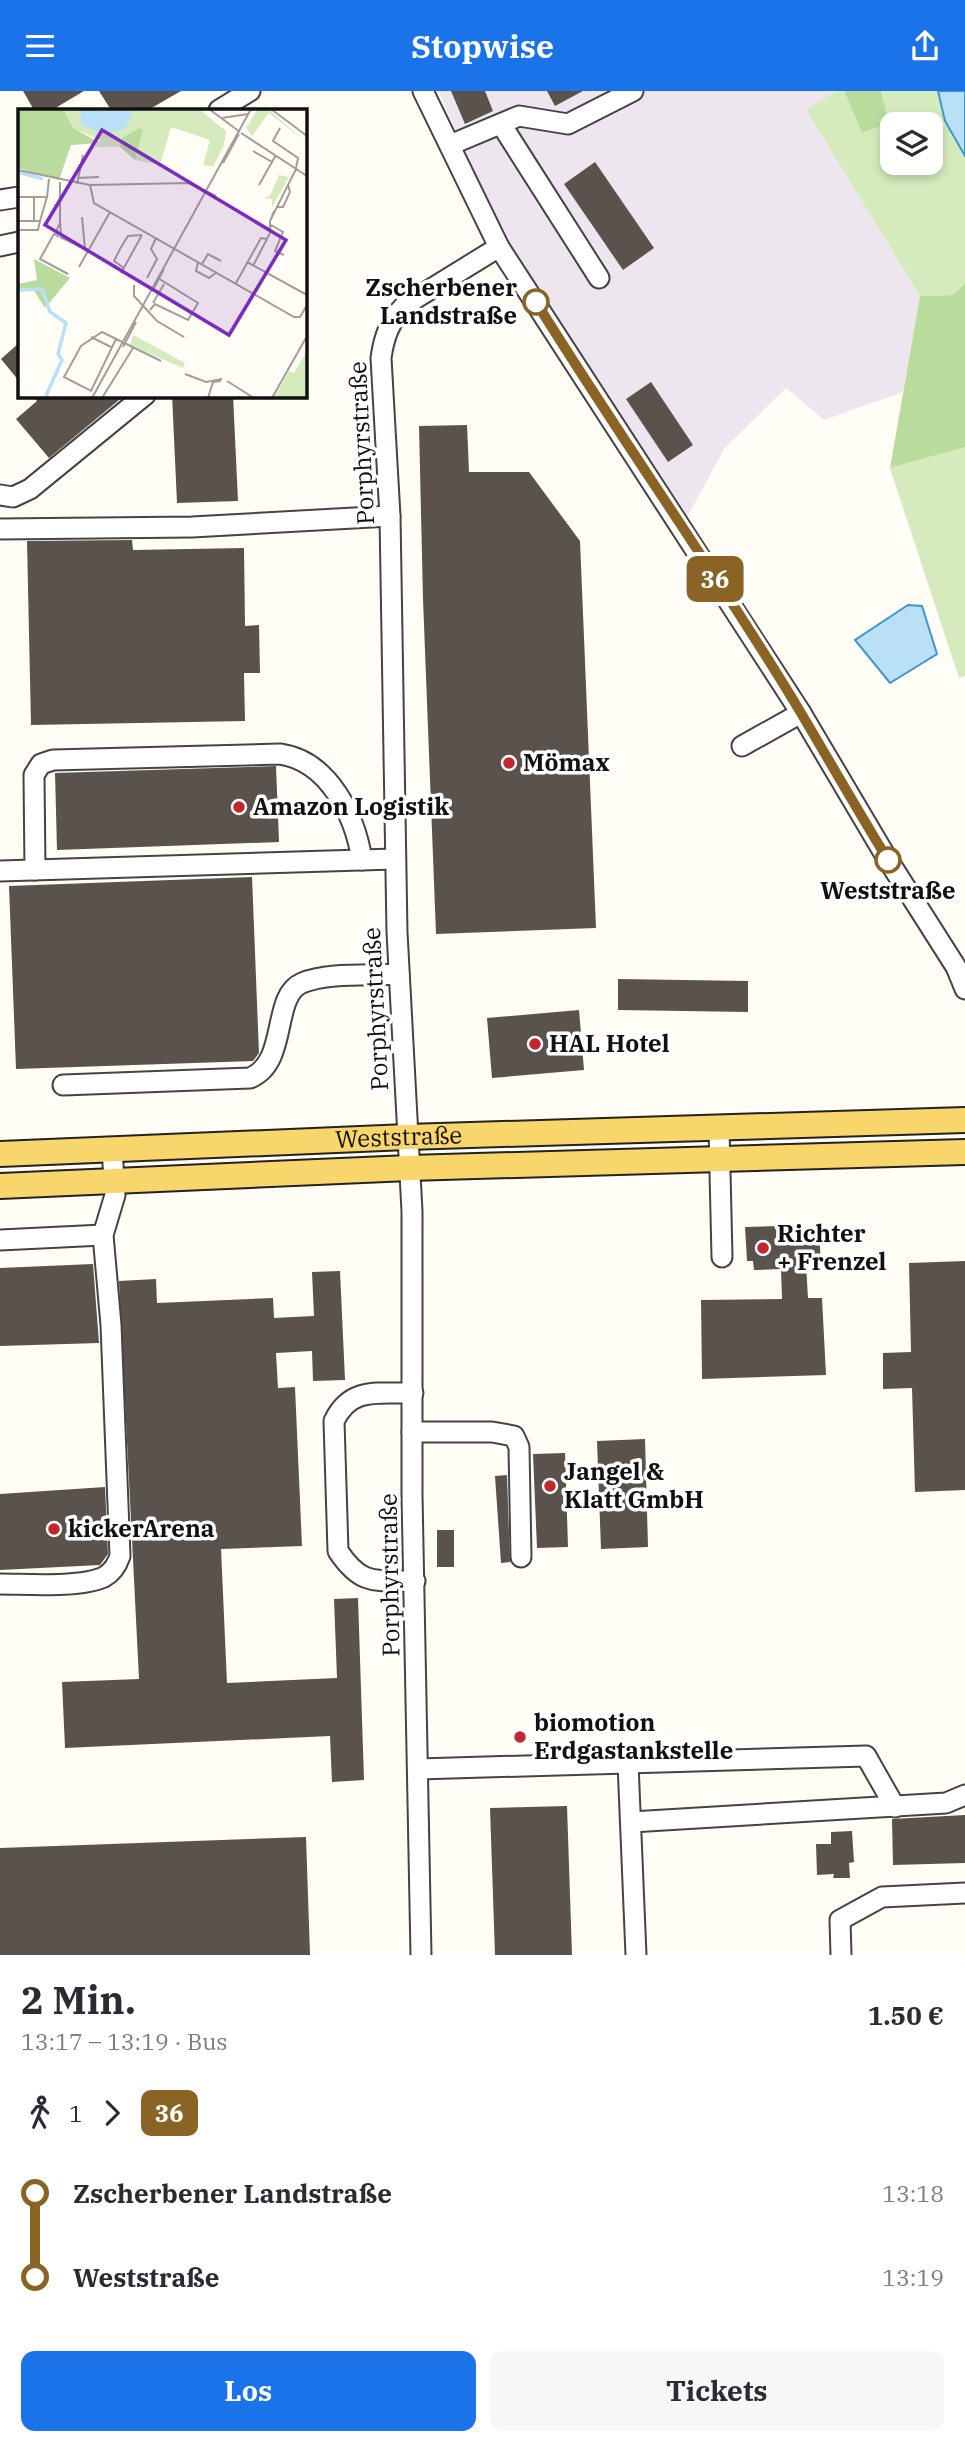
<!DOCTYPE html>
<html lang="de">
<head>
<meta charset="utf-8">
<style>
	:root { --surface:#fff; --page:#f7f7f7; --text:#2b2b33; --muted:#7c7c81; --accent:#1a73e8 }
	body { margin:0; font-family:"IBM Plex Serif",serif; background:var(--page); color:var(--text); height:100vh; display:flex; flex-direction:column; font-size:26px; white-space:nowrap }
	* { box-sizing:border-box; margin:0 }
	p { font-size:23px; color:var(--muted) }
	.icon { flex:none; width:38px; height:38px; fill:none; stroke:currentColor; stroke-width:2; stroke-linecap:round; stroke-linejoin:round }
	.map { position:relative; height:1864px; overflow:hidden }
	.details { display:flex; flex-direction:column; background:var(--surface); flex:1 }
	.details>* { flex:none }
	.badge { padding:0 14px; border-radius:10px; font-size:24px; line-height:46px }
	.buttons { position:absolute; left:880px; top:21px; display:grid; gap:14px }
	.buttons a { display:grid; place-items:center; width:63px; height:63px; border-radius:14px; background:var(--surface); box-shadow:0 4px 10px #0003; font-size:35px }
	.map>.badge { position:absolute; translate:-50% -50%; box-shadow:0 0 0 4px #fff }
	.legs { display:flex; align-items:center; gap:10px; height:77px; padding:0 21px; font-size:23px }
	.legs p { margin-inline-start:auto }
	.headline { display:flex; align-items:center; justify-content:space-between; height:119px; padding:0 21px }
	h1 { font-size:38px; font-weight:800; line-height:52px }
	.cta { display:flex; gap:14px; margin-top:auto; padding:14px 21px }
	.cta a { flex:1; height:80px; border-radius:14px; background:var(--accent); color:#fff; font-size:28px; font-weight:800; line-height:80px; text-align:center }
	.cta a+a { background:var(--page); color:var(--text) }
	ul { padding:0 21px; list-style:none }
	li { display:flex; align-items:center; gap:24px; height:84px; font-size:26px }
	li i { display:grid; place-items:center; width:10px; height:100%; margin:0 9px; background:currentColor }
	li i::after { content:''; width:18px; height:18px; margin:-9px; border:5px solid; border-radius:50%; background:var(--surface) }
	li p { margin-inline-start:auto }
	li:first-child i { background:linear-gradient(#0000 50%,currentColor 0) }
	li:last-child i { background:linear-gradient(currentColor 50%,#0000 0) }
	header { display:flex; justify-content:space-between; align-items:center; height:91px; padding:0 21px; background:var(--accent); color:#fff; font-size:32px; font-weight:800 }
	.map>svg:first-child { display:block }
	.industrial { fill:#eee6ef }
	.green { fill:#d5ebbd; fill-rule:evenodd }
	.forest { fill:#b9dc9c }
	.water { fill:#b9e0f7; stroke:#3f96cf; stroke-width:2 }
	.building { fill:#5a524d }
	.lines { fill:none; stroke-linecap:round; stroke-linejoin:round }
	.minor-casing { stroke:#444; stroke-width:23 }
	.major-casing { stroke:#222; stroke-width:28 }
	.minor { stroke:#fff; stroke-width:19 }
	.major { stroke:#f9d66b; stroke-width:24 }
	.line-1-casing { stroke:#fff; stroke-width:16 }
	.line-1 { stroke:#8b6425; stroke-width:10 }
	.stop-1-dot { fill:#fff; stroke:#8b6425; stroke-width:3.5 }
	.poi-dot { fill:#c4262e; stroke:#fff; stroke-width:2.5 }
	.labels { text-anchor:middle; stroke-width:7; stroke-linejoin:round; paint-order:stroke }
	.stop-label { font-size:24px; font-weight:bold; fill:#111; stroke:#fff; text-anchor:end }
	.street-label { font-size:24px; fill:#111; stroke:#fff }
	.poi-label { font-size:24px; font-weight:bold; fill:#111; stroke:#fff; text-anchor:start }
	.inset-river { fill:none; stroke:#b9e0f7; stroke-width:3.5 }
	.inset-road { fill:none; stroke:#a09f9a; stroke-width:2 }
	.view { fill:#7b2cbf; fill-opacity:0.15; stroke:#7b2cbf; stroke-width:3.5 }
	.inset-edge { fill:none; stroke:#111; stroke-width:3.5 }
</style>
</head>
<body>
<header><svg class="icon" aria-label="menu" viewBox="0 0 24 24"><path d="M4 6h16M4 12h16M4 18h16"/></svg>Stopwise<svg class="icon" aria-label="share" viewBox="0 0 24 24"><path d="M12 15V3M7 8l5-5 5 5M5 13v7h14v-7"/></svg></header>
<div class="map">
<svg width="965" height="1864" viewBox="0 0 965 1864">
	<rect width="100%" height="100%" fill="#fffdf5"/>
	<path class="industrial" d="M438,0H835L806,19L920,205L903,301L824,329L786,297L724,358L682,436L496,130Z"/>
	<g class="green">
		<path d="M835,0H844L862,42L889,32L881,0H938L945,30L965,65V192L953,204L920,205L806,19ZM892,33H931V72H892Z"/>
		<path d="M965,356V585L959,587L890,377Z"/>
	</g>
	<g class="forest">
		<path d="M844,0H881L889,32L862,42Z"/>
		<path d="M965,192V356L890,377L920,205L953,204Z"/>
	</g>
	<g class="water">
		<path d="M938,0H965V65L945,30Z"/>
		<path d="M908,514L922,515L937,563L890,592L855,549Z"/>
	</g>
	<g class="building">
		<path d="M23,0H84L52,19H34Z"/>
		<path d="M99,0H181L148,19H111Z"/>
		<path d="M451,0H485L493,20L465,33Z"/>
		<path d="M547,0H583L555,15Z"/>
		<path d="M595,71L654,157L623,179L564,93Z"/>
		<path d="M19,252V290L1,268Z"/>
		<path d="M651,291L693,354L668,371L626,308Z"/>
		<path d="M32,304H125L49,367L16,328L37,310Z"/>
		<path d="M172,304H233L238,410L177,412Z"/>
		<path d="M467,334L469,381H529L580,450L596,837L436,843L423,508L419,335Z"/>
		<path d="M132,449L133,459L244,457L245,535L259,534L260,582H244L245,630L31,634L27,450Z"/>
		<path d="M276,675L279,751L57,759L55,682Z"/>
		<path d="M252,786L259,962L253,970L16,978L9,795Z"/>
		<path d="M618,888L748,890V921L618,919Z"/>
		<path d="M579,919L584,979L492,987L487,927Z"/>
		<path d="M779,1135V1144L819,1142L821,1172L806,1173L808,1207H822L826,1284L702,1288L701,1209L782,1208L781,1178L754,1179L753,1170H747L745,1136Z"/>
		<path d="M965,1170V1399L915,1401L912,1297L883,1298V1262L911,1261L909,1172Z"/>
		<path d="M93,1173L99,1252L0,1255V1177Z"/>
		<path d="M340,1180L345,1289L313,1290L312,1260L276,1262L278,1297L295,1296L302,1455L221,1458L227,1592L337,1587L334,1508L358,1507L364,1689L332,1691L330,1645L65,1657L62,1591L139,1588L119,1190L156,1188L157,1212L273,1207L274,1227L314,1225L312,1181Z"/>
		<path d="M645,1348L648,1456L601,1458L597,1350Z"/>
		<path d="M565,1362L568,1456L537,1457L533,1363Z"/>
		<path d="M507,1384L510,1471L501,1472L495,1385Z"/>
		<path d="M105,1396L108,1463L100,1474L0,1479V1403Z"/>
		<rect x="437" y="1439" width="17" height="37"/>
		<path d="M567,1715L572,1864H495L490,1717Z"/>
		<path d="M965,1724V1772L893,1774L892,1728Z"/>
		<path d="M852,1740L854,1771L849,1772L850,1787H833L834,1783L817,1784L816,1753H831V1741Z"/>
		<path d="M306,1746L310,1864H0V1757Z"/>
	</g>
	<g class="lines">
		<defs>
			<g id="minor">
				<path d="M423,0L499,156L801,622L888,769L956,876L965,898"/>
				<path d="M219,19L250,0"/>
				<path d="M501,33L599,187"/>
				<path d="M450,54L519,25L568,33L633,0"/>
				<path d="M0,109L19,106"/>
				<path d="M0,155L19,151"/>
				<path d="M0,404L13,406L30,398L145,304"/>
				<path d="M0,438L192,436L390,425"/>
				<path d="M742,655L801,622"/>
				<path d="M35,779L34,684L41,673L53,669L280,663C329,670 355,725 362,769"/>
				<path d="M0,780L394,768"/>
				<path d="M63,994L250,987C289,971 271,905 302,892C328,881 371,885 399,883"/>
				<path d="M719,1038L722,1166"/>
				<path d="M0,1149L103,1144"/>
				<path d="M413,1302C378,1303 351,1295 334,1330L338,1460C362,1496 376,1489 415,1490"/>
				<path d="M412,1341H492L514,1345L519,1356L521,1466"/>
				<path d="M0,1493C27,1493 80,1497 104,1486C113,1481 117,1474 120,1465L111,1234L103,1144L115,1104L112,1058"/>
				<path d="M628,1672L636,1864"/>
				<path d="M418,1678L866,1665L895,1716"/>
				<path d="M631,1731L946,1712L965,1704"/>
				<path d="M421,1864L412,1404V1120L397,841L390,425L381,267C384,245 390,230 405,214L499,156"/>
				<path d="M841,1864L840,1829L882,1806L965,1802"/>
			</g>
			<g id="major">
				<path id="s1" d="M0,1063L407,1046L965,1029"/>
				<path d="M0,1095L409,1077L965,1061"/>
			</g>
		</defs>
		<use href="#minor" class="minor-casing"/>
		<use href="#major" class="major-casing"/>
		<use href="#minor" class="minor"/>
		<use href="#major" class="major"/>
	</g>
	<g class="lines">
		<defs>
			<path id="line-1" d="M536,211C622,350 717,482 801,622C830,671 858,720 888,769"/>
		</defs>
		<use href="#line-1" class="line-1-casing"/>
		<use href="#line-1" class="line-1"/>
	</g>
	<g class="stop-1-dot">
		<circle cx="536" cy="211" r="12"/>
		<circle cx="888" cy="769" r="12"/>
	</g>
	<g class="poi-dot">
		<circle cx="509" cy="672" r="7"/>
		<circle cx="239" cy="716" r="7"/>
		<circle cx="535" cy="953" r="7"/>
		<circle cx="763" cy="1157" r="7"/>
		<circle cx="550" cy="1395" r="7"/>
		<circle cx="54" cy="1438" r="7"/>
		<circle cx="520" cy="1646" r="7"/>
	</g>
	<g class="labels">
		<g class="stop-label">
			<text x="517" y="205">Zscherbener<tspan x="517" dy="28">Landstraße</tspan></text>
			<text x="888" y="808" text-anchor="middle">Weststraße</text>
		</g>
		<g class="street-label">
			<text transform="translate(362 352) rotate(-93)" y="8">Porphyrstraße</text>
			<text transform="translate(376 918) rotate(-93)" y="8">Porphyrstraße</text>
			<text dy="8" stroke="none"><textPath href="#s1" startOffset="399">Weststraße</textPath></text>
			<text transform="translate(390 1484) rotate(-91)" y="8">Porphyrstraße</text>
		</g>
		<g class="poi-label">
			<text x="523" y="680">Mömax</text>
			<text x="253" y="724">Amazon Logistik</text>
			<text x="549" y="961">HAL Hotel</text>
			<text x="777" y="1151">Richter<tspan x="777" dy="28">+ Frenzel</tspan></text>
			<text x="564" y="1389">Jangel &amp;<tspan x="564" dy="28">Klatt GmbH</tspan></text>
			<text x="68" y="1446">kickerArena</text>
			<text x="534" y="1640">biomotion<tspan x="534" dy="28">Erdgastankstelle</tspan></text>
		</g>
	</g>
	<g transform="translate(18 18)">
		<rect width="289" height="289" fill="#fffdf5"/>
		<path d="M45,0L114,5V0H181L208,22L206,36L195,58L185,56L192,31L153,18L142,56L117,51L125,21L103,30L102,38H77L83,31L54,19ZM240,0H250L289,34L251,4L234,27L228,19ZM261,66L271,68L254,98V90L245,89L252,87ZM115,226L167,254L165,259L112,236ZM289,242V289H256L271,262L276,264Z" fill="#d5ebbd"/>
		<path d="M0,0H45L55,19L82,34L53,36L41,71L0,59ZM122,19L125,21L117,51L102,38L103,30ZM16,150L52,169L27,199L15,180H0V175L19,171Z" fill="#b9dc9c"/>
		<path d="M62,0H114V5L107,20L86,25L63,16Z" fill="#b9e0f7"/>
		<path class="inset-river" d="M0,63L25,70M0,181L24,180L32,203L48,214L40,245L44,251L27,289"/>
		<path class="inset-road" d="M191,0L222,23M253,0L289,27M204,9L230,5M262,19L255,32L280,49L278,59M223,24L289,67M235,42L254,53L258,46M205,54L221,25M0,61L72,76L170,74L198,87M60,69L81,68M42,73V113L38,123L43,126L42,113M59,75L65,46M72,76L76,94L276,208H282L289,196M241,76L254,53M0,88H29L31,70M16,88V112M258,98H265L272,83L270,76M256,102L252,112L278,60M0,112H22L29,88M253,116L265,123L257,142L266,146M0,121H20L22,112M41,128L36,125L22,150L50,165M42,128L67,140L64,108M180,153L178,162L191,169L199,163M229,153L289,186M184,155L190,145L203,152M235,157L252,124V112M61,158L92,103M106,159L96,152L102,140L110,127L124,126M103,164L124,126M129,169L139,150L133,140L138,129M218,174L243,129L249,130M116,176V187L139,212L166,228M136,179L146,160M135,194L146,175M132,201L137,195L170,211L180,194L140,169M73,228L93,238M98,230L73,282L46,268L63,237L84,223L143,252M105,238L118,213M167,265L188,273L204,270M209,272L236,289M74,289L233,0M84,289L115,239M190,289L195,273L203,272M254,289L289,227"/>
		<path class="view" d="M84,21L268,131L211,226L27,116Z"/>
		<rect width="289" height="289" class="inset-edge"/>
	</g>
</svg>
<div class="buttons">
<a><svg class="icon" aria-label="layers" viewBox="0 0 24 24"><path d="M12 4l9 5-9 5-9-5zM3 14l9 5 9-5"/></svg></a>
</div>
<b class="badge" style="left:715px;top:488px;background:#8b6425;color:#fff">36</b>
</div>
<section class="details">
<div class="headline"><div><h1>2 Min.</h1><p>13:17 – 13:19 · Bus</p></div><b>1.50 €</b></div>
<div class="legs"><svg class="icon" aria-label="walk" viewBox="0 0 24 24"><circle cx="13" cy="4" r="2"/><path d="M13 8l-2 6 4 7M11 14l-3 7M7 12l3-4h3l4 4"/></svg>1<svg class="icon" aria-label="forward" viewBox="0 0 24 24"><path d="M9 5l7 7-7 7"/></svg><b class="badge" style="background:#8b6425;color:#fff">36</b></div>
<ul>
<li><i style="color:#8b6425"></i><b>Zscherbener Landstraße</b><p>13:18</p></li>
<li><i style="color:#8b6425"></i><b>Weststraße</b><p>13:19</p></li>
</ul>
<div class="cta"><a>Los</a><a>Tickets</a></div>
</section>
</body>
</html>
